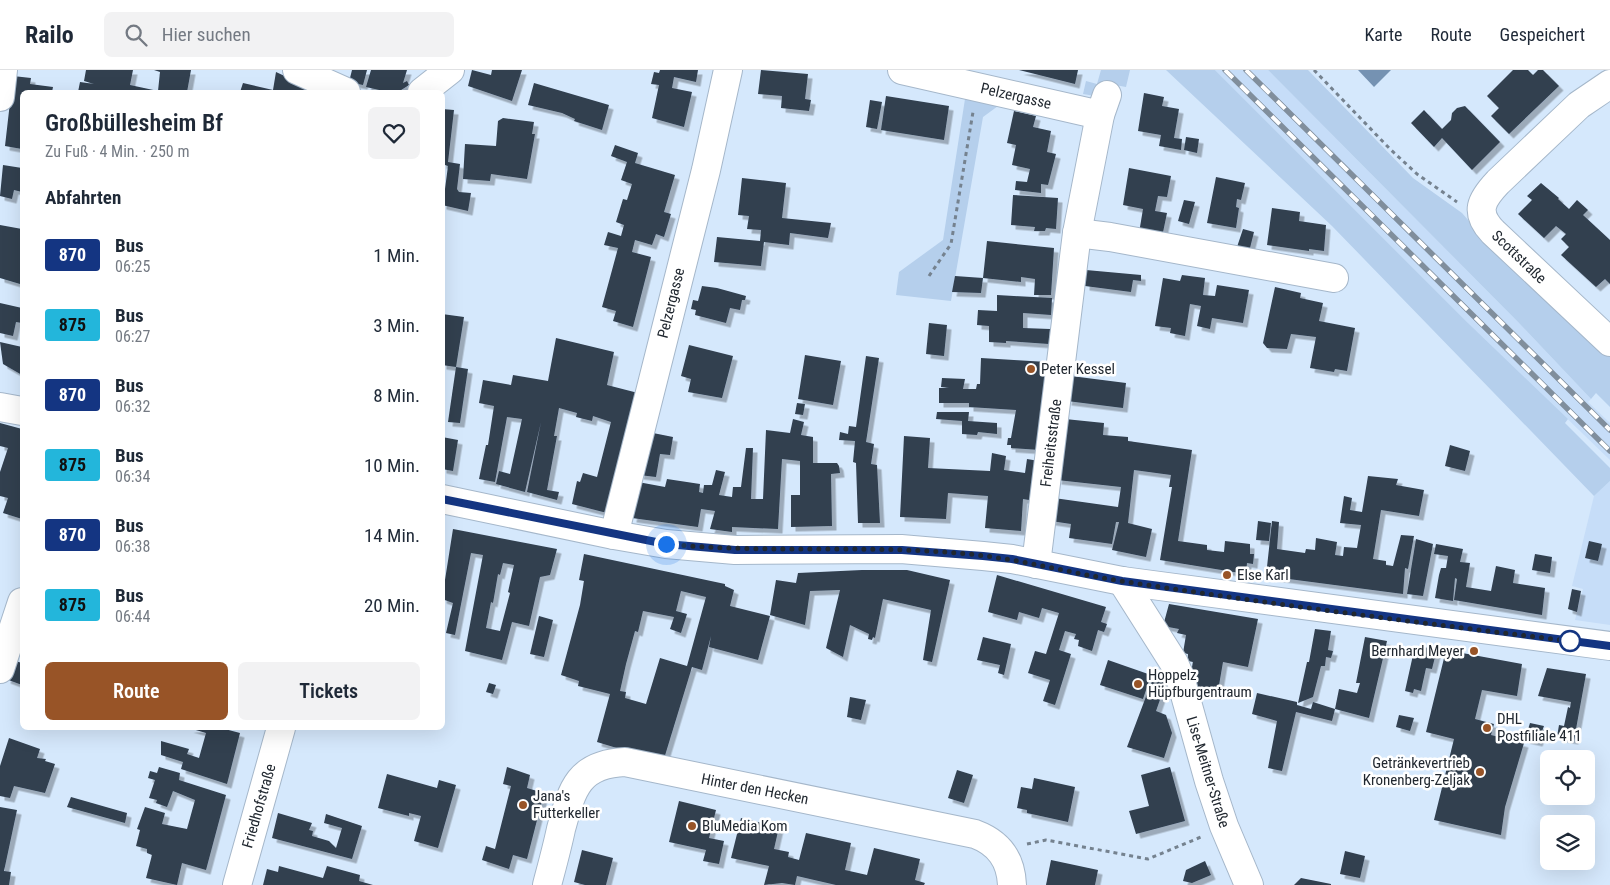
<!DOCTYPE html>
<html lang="de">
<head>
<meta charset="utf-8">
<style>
	:root { --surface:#fff; --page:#f2f2f3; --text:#1f2937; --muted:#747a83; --line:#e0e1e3; --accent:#985427 }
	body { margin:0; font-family:"Roboto Condensed",sans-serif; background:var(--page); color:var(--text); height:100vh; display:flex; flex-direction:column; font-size:19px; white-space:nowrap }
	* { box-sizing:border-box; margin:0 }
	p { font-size:16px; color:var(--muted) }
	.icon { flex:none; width:28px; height:28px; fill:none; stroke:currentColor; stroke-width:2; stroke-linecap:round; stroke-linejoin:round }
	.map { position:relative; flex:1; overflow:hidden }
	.sheet { position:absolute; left:20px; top:20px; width:425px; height:640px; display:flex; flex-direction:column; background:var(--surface); border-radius:8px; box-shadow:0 5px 20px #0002 }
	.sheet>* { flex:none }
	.badge { padding:0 10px; border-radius:4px; font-size:18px; line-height:32px }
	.fabs { position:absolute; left:1540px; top:680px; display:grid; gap:10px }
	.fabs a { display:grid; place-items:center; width:55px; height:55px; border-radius:8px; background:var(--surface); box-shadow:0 5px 20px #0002; font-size:25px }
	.you { position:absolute; width:25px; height:25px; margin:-12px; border:4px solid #fff; border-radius:50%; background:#1a73e8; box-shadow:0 0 0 8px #1a73e833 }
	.map>.badge { position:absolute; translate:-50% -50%; box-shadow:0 0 0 2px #fff }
	h2 { padding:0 25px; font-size:19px; line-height:45px }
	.round { display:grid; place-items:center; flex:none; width:52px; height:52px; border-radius:8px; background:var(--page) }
	.overview { display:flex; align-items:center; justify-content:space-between; height:85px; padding:0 25px }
	h1 { font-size:24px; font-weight:600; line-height:38px }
	.button { display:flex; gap:10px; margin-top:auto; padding:10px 25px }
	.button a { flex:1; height:58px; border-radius:8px; background:var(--accent); color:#fff; font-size:20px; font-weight:600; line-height:58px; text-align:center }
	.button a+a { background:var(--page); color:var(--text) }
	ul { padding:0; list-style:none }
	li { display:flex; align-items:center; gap:15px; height:70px; padding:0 25px }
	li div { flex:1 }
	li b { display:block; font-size:19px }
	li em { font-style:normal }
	li .badge { min-width:55px; font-weight:700; text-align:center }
	header { display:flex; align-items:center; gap:30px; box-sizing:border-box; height:70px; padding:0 25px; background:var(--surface); border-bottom:1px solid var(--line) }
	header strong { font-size:24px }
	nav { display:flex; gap:28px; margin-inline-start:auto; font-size:18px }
	.search { width:350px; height:45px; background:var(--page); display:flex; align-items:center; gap:12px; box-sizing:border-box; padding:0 18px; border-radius:8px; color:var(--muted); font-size:19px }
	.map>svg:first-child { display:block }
	.built { fill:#c6ddf8 }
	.green { fill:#b5cfec }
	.water { fill:#7592b2 }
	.building { fill:#303f50; fill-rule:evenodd; filter:url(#shadow) }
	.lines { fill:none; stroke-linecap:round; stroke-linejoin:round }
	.minor-casing { stroke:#a5b7ca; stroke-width:30 }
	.path { stroke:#75828f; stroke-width:3; stroke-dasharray:4 4; stroke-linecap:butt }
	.minor { stroke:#fff; stroke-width:28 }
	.rail-casing { stroke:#808e9c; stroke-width:5.5 }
	.rail { stroke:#fff; stroke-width:4; stroke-dasharray:11; stroke-linecap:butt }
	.line-casing { stroke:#fff; stroke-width:11 }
	.line { stroke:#143582; stroke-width:8 }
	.walk { stroke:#212830; stroke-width:5; stroke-dasharray:0 9 }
	.poi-dot { fill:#985427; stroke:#fff; stroke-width:2 }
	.stop-dot { fill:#fff; stroke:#143582; stroke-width:2.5 }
	.labels { text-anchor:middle; stroke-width:5; stroke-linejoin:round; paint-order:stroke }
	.street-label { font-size:15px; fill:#212830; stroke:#fff }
	.poi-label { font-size:15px; fill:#212830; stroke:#fff; text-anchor:start }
</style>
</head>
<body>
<header>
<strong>Railo</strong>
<div class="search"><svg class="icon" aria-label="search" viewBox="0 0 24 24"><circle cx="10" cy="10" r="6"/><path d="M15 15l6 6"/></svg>Hier suchen</div>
<nav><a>Karte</a><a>Route</a><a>Gespeichert</a></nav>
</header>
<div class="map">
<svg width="1610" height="815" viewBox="0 0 1610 815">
	<defs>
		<filter id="shadow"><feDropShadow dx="4.5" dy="4.5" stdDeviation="0" flood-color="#0004"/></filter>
	</defs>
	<rect width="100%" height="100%" fill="#d5e8fc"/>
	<g class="built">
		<path d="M1215,0H1268L1518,252L1591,329L1588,332L1610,353V390L1467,252Z"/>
		<path d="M1610,411V555L1575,550L1583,519L1572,516L1594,426Z"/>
	</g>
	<g class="green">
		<path d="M1101,0H1130L1126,17L1110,14L1095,26L1083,24L1086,11L1097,14Z"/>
		<path d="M1166,0H1215L1467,252L1568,349L1565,353L1610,398V411L1594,426L1332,156Z"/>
		<path d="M1268,0H1308L1413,108L1462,143L1475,158L1610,287V337L1596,323L1591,329L1518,252Z"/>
		<path d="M965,29L998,36L983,47L951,231L896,225L899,202L943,170Z"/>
	</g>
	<path class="water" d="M1358,0H1391L1374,17Z"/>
	<g class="building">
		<path d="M86,0H133L130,15L158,21L160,2L154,0H191L187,22H78L80,12L94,14L84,11Z"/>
		<path d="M352,0H367L363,15L349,12Z"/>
		<path d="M371,0H407L403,13L407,11L409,15L398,22H388L366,17Z"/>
		<path d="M472,0L491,5L492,0H522L512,31L468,16Z"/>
		<path d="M660,0H698L696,12L674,7L672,18L692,22L684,57L652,48L659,15L651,14L654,2L659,3Z"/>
		<path d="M761,0L808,4L805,29L811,30L809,41L781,38L782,26L758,24Z"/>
		<path d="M1019,0H1078L1075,14Z"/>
		<path d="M1513,0H1528L1533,5L1538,0H1543L1559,16L1509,64L1491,46L1499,38L1487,26Z"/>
		<path d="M276,2L306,16L322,22H240L243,13L273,20Z"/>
		<path d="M13,6L31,8L30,14L53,17L52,22H22V79L5,76Z"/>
		<path d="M534,13L609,35L602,60L574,51L575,49L562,43L528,35Z"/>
		<path d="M1144,23L1164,27L1162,36L1179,39L1174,68L1182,69L1181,80L1159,76L1161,65L1138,61Z"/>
		<path d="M886,26L949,36L944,70L881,60Z"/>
		<path d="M870,30L882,32L877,59L866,57Z"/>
		<path d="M1465,36L1500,72L1472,100L1442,68L1434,77L1411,53L1424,40L1442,59L1451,50L1452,43L1457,38Z"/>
		<path d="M442,39L454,40L448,92L460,94L457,119L459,122L471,123L468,141L442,135V118L445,119L448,96L442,94Z"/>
		<path d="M1014,41L1036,46L1033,57L1051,61L1047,82L1056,84L1048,115L1041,114V123L1015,120L1016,111L1027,112L1030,99L1012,95L1016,75L1007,73Z"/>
		<path d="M503,48L534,52L532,64H535L527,109L491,104L490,111L463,109L465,74L496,76L498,51Z"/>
		<path d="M1186,67L1199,69L1197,83L1184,80Z"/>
		<path d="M615,75L638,83L635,93L675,105L664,142L671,144L664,167L656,164L652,175L635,170L632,182L651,187L633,257L613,251L616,241L602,237L618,178L604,175L608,162L621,166L624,155L616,152L623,129L627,130L632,114L621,110L627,92L611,86Z"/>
		<path d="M3,95L22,98V122L14,120L12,129L0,126Z"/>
		<path d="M1129,98L1171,106L1167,127L1158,126L1155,141L1167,143L1162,167L1139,163L1143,139L1123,135Z"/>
		<path d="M1216,107L1245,113L1241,130L1237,129L1236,137L1239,138L1236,158L1207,153Z"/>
		<path d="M742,108L786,113L782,148L831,153L828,168L790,163L789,175L764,172L761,196L714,192L717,167L760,171L761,160L747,159L749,146L738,145Z"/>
		<path d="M1541,113L1559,128L1558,129L1569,139L1577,130L1588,140L1583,145L1610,170V214L1605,209L1596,217L1561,185L1569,177L1561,169L1566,164L1556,156L1544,168L1518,144L1532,130L1527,126Z"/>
		<path d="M1013,125L1058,128L1056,159L1046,158L1045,161H1034L1035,157L1011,155Z"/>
		<path d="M1184,130L1195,132L1189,154L1178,151Z"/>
		<path d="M1272,138L1300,142L1299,151L1326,155L1324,181L1309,179V181L1267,175Z"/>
		<path d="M0,155L22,159L20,214L0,208Z"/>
		<path d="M1243,159L1254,162L1249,182L1236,180Z"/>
		<path d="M987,171L1054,178L1051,225H1034L1035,209L1021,207V212L983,208Z"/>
		<path d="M1086,200L1141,205V211L1133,210L1131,222L1085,216Z"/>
		<path d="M1182,205L1205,208L1203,225L1215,226L1217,215L1249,220L1243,253L1212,248L1210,259L1197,256L1201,236L1190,234L1185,266L1170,263L1171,258L1155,256L1163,208L1180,211Z"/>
		<path d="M955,206L983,208L981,223L952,222Z"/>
		<path d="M702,216L717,218L746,226L745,230H742L740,240L730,238L726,253L695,245L696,240L691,239L693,230L698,231Z"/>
		<path d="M1275,217L1301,223L1300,228L1323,233L1319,251L1355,258L1347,301L1335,299L1334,302L1310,298L1316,267L1291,264L1287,279L1267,278L1263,273Z"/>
		<path d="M997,225L1052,228L1051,245L1023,243V258L1050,259L1049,274L1006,271V273L989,272V256L977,255L978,240L997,241Z"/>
		<path d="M0,233L22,238V253L16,252L13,266L0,263Z"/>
		<path d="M442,244L464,247L456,297L442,295Z"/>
		<path d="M929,253L947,255L944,286L926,284Z"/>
		<path d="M556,268L614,282L607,315L638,323L607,443L572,434L577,411L580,412L583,403L597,407L611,352L593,346L592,351L576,347L577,343L559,338L554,366H557L547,420L559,422L557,430L527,422L541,352L525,422L496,414L499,401L510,404L522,349L507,347L495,412L479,409L486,375H488L494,336L479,333L483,310L511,315L513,305L548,311Z"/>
		<path d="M0,272L22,277V305L3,294Z"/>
		<path d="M689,275L733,286L722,328L688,322L691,309L681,306Z"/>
		<path d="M805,285L841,291L833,335L798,329Z"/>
		<path d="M866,286L879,288L866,372L874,374L871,394L877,395L880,453H858L856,393L853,392L855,371L839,370L840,362L848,364L849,356L856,357Z"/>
		<path d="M981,288L1047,292L1040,380L1011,378V375H1007L1008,368H1011L1016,340L969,337V333H939V318H949L941,317L942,308L965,309L963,319H976L977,314H980Z"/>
		<path d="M456,297L468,299L460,353L448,352Z"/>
		<path d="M1071,306L1126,313L1123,338L1067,331Z"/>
		<path d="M797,333L805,334L803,345L795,344Z"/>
		<path d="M937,342H969L968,351L997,353V364L978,362L977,365L962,364V351L936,349Z"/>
		<path d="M793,349L804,352L801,365L813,367V393H837L839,396L840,403L831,404L832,456L791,457V425H800V391L782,389L778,459L732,457V462L710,459L715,441L701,439L698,457L632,448L638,412L665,417L667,409L700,414L699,422L703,423L704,415H712L716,400L725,402L719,425L732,427L733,417H741L746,378H753L751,429H763L766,360L790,363Z"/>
		<path d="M1065,349L1104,353L1103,365L1128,367V371L1192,380L1178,471L1207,475V480L1224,482L1225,471L1250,474V484H1254L1253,494L1247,493L1246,504L1160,490L1172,417H1169L1171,405L1134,400L1128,453L1152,459L1146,487L1112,480L1119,452H1116L1112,474L1069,468L1071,454L1051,451L1054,428L1118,437L1121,417L1057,410Z"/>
		<path d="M0,353L22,359V449L3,443L8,428L0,426V402L8,378L0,376Z"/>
		<path d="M648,362L673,367L670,385L660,384L656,407L639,405Z"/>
		<path d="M904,366L930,368L928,398L990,401L992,383L1006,386L1004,400L1025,403L1027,389L1039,391L1035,431L1023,429L1021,461L985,458L988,426L948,423L946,449L900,447Z"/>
		<path d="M442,367L458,370L453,401L442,399Z"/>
		<path d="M1450,375L1470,381L1465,401L1445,396Z"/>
		<path d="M1368,406L1398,409L1396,415L1424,420L1419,446L1381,440L1373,489L1386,491V495L1393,496L1401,465L1414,466L1408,499L1405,498L1403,524L1266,506L1272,451L1279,452L1277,479L1305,483L1306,479L1315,480L1316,468L1337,472L1335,485L1343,486L1344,477L1357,478L1361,455L1340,453L1344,426L1352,428L1350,440L1362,442Z"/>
		<path d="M1258,451L1271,453L1269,471L1256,470Z"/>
		<path d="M453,459L557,479L550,505L540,507L529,556L512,552L502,590L465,581L483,485L471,483L455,565L446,563L453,533L442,529ZM503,493L514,495L508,522L510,523L500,561L486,558L491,532L493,533L498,504L500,505Z"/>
		<path d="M1416,469L1433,474L1423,526L1407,524Z"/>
		<path d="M1589,471L1602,474L1598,491L1585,488Z"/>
		<path d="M1436,474L1463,479L1460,492L1470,493L1466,517L1491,521L1496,496L1515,500L1513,513L1545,518L1542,545L1454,530L1457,509L1455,508L1453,531L1435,528L1439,505L1441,498H1446L1448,486L1434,484Z"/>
		<path d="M584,484L725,514V516L734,520L730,536L770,546L758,590L709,577L711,566L702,600L692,597L663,692L597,672L610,624L578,616L579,611L561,605L580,535L584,511L579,510ZM681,521L706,527L687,596L660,588L646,634L625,628L626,622L620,621L626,594L635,561L638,562L643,541L674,547L670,559L681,563L687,544L676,541Z"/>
		<path d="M1535,484L1552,487L1550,503L1532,500Z"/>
		<path d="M862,500H907L950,510L932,592L923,590L931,540L883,529L875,568L873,567L872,570L868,569L869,564L850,555L843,587L826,578L840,520L810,521L805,555L770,545L776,510L796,513L798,503Z"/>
		<path d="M997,505L1106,537L1101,552L1107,554L1104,562L1098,560L1092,581L1078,576L1079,570L1074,569L1076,564L1065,561L1059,580L1071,584L1055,635L1043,631L1050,610L1028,603L1035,581L1046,584L1059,543L1042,538L1039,548L1019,542L1017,550L988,542Z"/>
		<path d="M1572,519L1581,521L1577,542L1568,539Z"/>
		<path d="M1169,534L1258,549L1248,597L1223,592L1218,621L1194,617L1191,602L1193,592L1188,591V584L1183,583L1186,565L1177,563L1179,559L1163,556Z"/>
		<path d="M539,546L553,550L544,587L530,584Z"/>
		<path d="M1315,559L1331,561L1328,580L1333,581L1331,588L1326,587L1325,596H1321L1313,627L1298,633L1307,592H1309Z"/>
		<path d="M983,567L1011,574L1004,605L998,603L1000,595L977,590Z"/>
		<path d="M1365,567L1387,571L1369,648L1335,639L1339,619L1357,623L1360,613H1356Z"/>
		<path d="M1415,576L1437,579L1432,599L1426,598L1421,621L1414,619L1413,623L1405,621Z"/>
		<path d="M1446,580L1522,594L1517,626L1482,620L1475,649L1494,654L1491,665L1524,673L1505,737L1501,765L1434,750L1454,669L1426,662Z"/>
		<path d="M12,590L22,593V615L6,609Z"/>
		<path d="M1108,590L1151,605L1143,629L1100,615Z"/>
		<path d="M1547,598L1586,604L1574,670L1557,667L1559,655L1564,656L1568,637L1570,638L1571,632L1538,626Z"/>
		<path d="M1156,600L1169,604L1156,641L1166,645L1172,663L1164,688L1127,677Z"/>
		<path d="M489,613L496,615L493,624L486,622Z"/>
		<path d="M1257,623L1297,632V635L1311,639L1313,632L1335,639L1332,651L1296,642L1282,701L1268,698L1277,651L1252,644Z"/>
		<path d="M850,627L866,630L861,650L847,647Z"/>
		<path d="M1399,645L1414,648L1410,661L1396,657Z"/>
		<path d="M1530,653L1544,656L1538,672L1525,669Z"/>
		<path d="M189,658H221L240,663L227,714L181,699L183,692L161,685V671L189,679L187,684L199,688L206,663Z"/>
		<path d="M9,668L40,679L37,688L46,689L45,691L55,694L45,723L14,716L10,728L0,726V696Z"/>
		<path d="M159,697L180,703L179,710L226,725L206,800L182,793L177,815L146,808L152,785L147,783V779L136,776L140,760L137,759L145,737L165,743L162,754L187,759L195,730L173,721L167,737L156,733L157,730L149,728L155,710L148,708L150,701L157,703Z"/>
		<path d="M507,697L530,705L527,718L544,723L527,789L513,785L509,799L482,790L486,776L495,779L511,716L503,714Z"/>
		<path d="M1170,697L1185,751L1136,764L1129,741L1149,736L1141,705Z"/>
		<path d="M957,700L973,705L964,733L948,728Z"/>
		<path d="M387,704L437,718L439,710L456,715L438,778L414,771L421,746L409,743V746L378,738Z"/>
		<path d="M1034,708L1075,717L1068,752L1027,743V740L1017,738L1021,717L1032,719Z"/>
		<path d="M71,727L127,743L125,753L67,737Z"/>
		<path d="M679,731L716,740L709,768L724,771L719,794L703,791L706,780L669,772Z"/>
		<path d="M0,737L17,740L4,801L11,802L9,815H0Z"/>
		<path d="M278,743L312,753L309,760L313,761L312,766L329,771L336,778L342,758L324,753L326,744L362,756L352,789L272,768Z"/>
		<path d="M741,748L779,757L774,779L789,782L788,787L799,790L806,763L851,773L845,800L867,805L874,778L920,789L915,810L925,813L924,815H836L797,806L795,815L782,813L764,815L769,796L731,788Z"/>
		<path d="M582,780L613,788L606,815H585L574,812Z"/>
		<path d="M1345,781L1365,786L1360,808L1340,804Z"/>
		<path d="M1051,790L1098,800L1095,815H1046Z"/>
		<path d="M1205,791L1211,805L1192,813L1183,811L1186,800Z"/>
		<path d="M279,796L323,808L327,796L360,805L359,811L373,815H263L267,799L278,802Z"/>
		<path d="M1301,808L1331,814V815H1294Z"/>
	</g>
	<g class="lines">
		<defs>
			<g id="minor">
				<path d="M297,0L346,22"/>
				<path d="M902,0L1100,45"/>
				<path d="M1610,14L1579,35L1498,112C1481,130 1474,142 1493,162L1610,272"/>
				<path d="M422,22L450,0"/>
				<path d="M0,27L3,0"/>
				<path d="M1077,163L1110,167L1334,208"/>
				<path d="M0,337L22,341"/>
				<path d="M442,429L614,465L666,474L735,480L901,479L983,486L1012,489L1122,511L1610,576"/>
				<path d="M614,465L706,100L728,0"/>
				<path d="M1036,494L1077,163L1100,45L1107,25"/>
				<path d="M1122,511L1174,593L1180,607L1209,711L1224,756L1249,815"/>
				<path d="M0,599L22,532"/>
				<path d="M237,815L281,658"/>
				<path d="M547,815C552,796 557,778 561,759C572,719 578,694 625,692L975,764C999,773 1011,790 1012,815"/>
			</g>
		</defs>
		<use href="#minor" class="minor-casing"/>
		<g class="path">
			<path d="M1314,0L1390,79L1417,104L1457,132"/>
			<path d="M929,206L951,174L973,42"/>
			<path d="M1027,774L1046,770L1148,789L1201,767"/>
		</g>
		<use href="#minor" class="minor"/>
		<defs>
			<g id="rail">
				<path d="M1225,0L1610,381"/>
				<path d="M1246,0L1610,360"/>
			</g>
		</defs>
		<use href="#rail" class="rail-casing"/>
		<use href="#rail" class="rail"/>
	</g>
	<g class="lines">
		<defs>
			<path id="line" d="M442,429L666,474L735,480H902L983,486L1012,489L1122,511L1610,576"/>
		</defs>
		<use href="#line" class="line-casing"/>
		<use href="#line" class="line"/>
		<path class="walk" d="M666,474C767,484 867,474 968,484C1020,489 1070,503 1121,511C1270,534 1420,553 1570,571"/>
	</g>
	<g class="poi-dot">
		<circle cx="1031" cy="299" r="5"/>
		<circle cx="1227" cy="505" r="5"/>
		<circle cx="1474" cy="581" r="5"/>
		<circle cx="1138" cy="614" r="5"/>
		<circle cx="1487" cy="658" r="5"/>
		<circle cx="1480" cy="702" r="5"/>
		<circle cx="523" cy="735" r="5"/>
		<circle cx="692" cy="756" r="5"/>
	</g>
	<circle class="stop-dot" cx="1570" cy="571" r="10"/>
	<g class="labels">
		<g class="street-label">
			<text transform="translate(1016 26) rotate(13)" y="5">Pelzergasse</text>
			<text transform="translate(1519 187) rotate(44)" y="5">Scottstraße</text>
			<text transform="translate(671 233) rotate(-76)" y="5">Pelzergasse</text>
			<text transform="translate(1051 373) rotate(-83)" y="5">Freiheitsstraße</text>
			<text transform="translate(1208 702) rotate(73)" y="5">Lise-Meitner-Straße</text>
			<text transform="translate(755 719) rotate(11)" y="5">Hinter den Hecken</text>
			<text transform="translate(259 736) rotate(-74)" y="5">Friedhofstraße</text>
		</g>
		<g class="poi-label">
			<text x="1041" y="304">Peter Kessel</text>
			<text x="1237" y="510">Else Karl</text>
			<text x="1464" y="586" text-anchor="end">Bernhard Meyer</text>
			<text x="1148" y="610">Hoppelz<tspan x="1148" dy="17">Hüpfburgentraum</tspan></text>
			<text x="1497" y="654">DHL<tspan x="1497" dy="17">Postfiliale 411</tspan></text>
			<text x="1470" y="698" text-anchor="end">Getränkevertrieb<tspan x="1470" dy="17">Kronenberg-Zeljak</tspan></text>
			<text x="533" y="731">Jana's<tspan x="533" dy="17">Futterkeller</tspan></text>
			<text x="702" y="761">BluMedia Kom</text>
		</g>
	</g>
</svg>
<div class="fabs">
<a><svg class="icon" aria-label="locate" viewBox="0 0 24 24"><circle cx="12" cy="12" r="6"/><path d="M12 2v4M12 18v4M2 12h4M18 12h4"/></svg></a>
<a><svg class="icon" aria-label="layers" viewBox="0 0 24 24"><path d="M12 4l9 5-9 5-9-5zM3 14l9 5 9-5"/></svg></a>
</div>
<div class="you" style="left:666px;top:474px"></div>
<section class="sheet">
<div class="overview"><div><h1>Großbüllesheim Bf</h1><p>Zu Fuß · 4 Min. · 250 m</p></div><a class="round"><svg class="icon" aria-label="heart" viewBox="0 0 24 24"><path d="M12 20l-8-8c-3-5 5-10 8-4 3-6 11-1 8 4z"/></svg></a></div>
<h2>Abfahrten</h2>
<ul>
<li><span class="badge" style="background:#143582;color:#fff">870</span><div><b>Bus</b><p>06:25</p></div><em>1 Min.</em></li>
<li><span class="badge" style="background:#23b6db;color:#111">875</span><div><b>Bus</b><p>06:27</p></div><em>3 Min.</em></li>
<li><span class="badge" style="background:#143582;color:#fff">870</span><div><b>Bus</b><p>06:32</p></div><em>8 Min.</em></li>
<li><span class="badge" style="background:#23b6db;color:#111">875</span><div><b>Bus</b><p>06:34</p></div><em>10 Min.</em></li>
<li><span class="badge" style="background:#143582;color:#fff">870</span><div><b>Bus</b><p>06:38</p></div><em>14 Min.</em></li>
<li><span class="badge" style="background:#23b6db;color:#111">875</span><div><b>Bus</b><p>06:44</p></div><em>20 Min.</em></li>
</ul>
<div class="button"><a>Route</a><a>Tickets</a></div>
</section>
</div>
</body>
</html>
